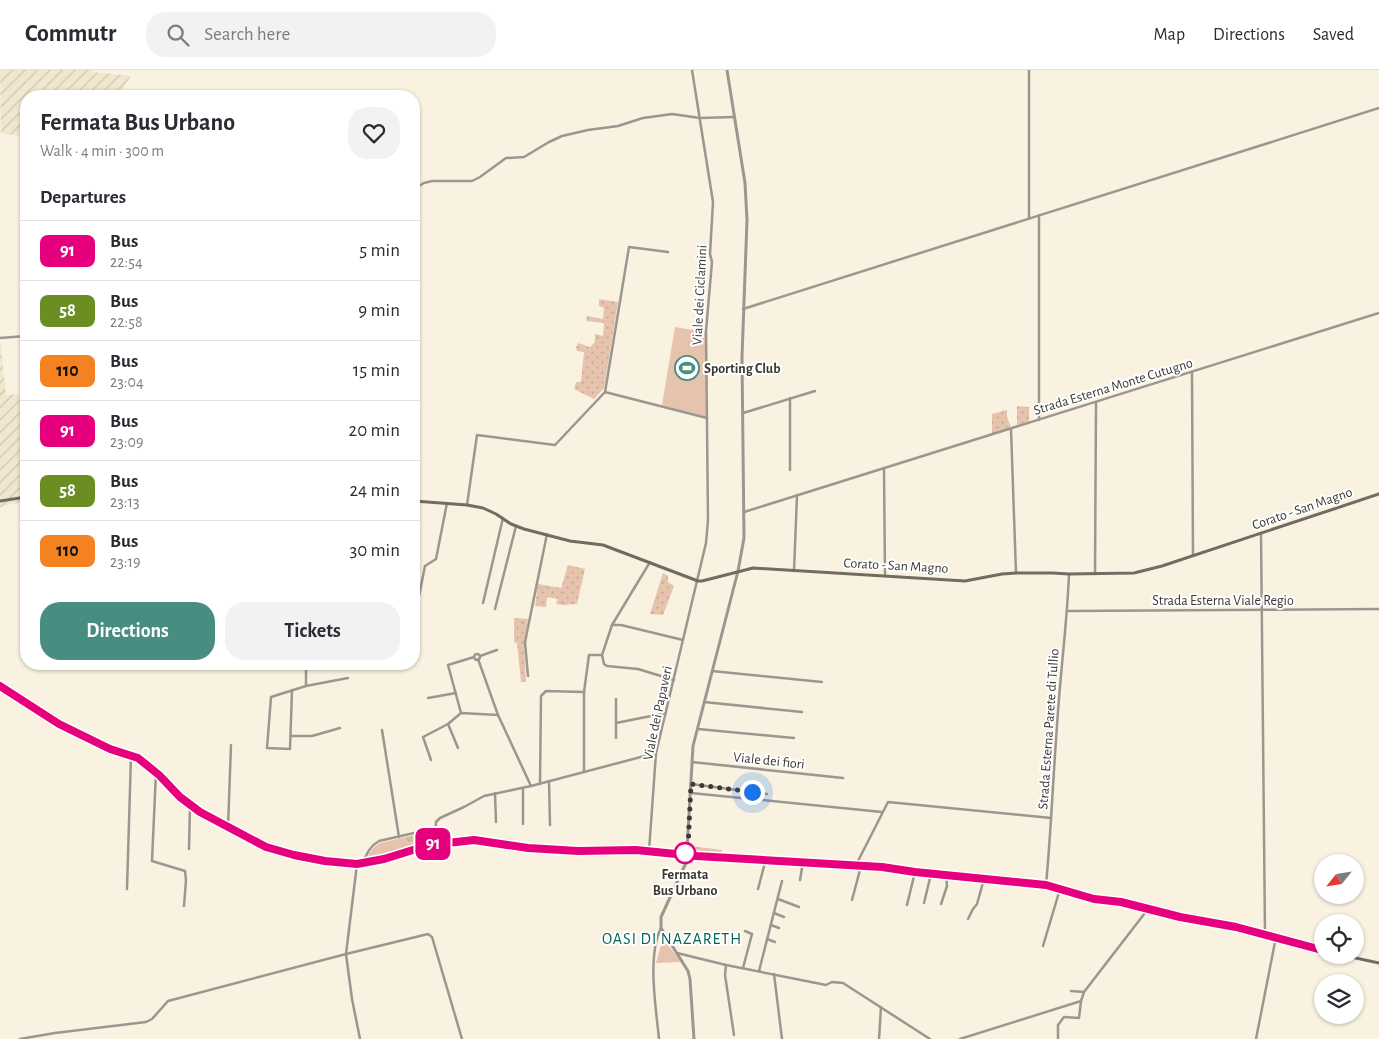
<!DOCTYPE html>
<html lang="en">
<head>
<meta charset="utf-8">
<style>
	:root { --surface:#fff; --page:#f2f2f3; --text:#2b2b33; --muted:#7c7c81; --line:#e1e1e2; --accent:#488d82 }
	body { margin:0; font-family:"Alegreya Sans",sans-serif; background:var(--page); color:var(--text); height:100vh; display:flex; flex-direction:column; font-size:19px; white-space:nowrap }
	* { box-sizing:border-box; margin:0 }
	p { font-size:16px; color:var(--muted) }
	.icon { flex:none; width:28px; height:28px; fill:none; stroke:currentColor; stroke-width:2; stroke-linecap:round; stroke-linejoin:round }
	.map { position:relative; flex:1; overflow:hidden }
	.details { position:absolute; left:20px; top:20px; width:400px; height:580px; display:flex; flex-direction:column; background:var(--surface); border-radius:20px; box-shadow:0 1px 4px #0004 }
	.details>* { flex:none }
	.badge { padding:0 10px; border-radius:8px; font-size:18px; line-height:32px }
	.needle { width:32px; rotate:240deg }
	.buttons { position:absolute; left:1314px; top:784px; display:grid; gap:10px }
	.buttons a { display:grid; place-items:center; width:50px; height:50px; border-radius:50%; background:var(--surface); box-shadow:0 1px 4px #0004; font-size:25px }
	.you { position:absolute; width:25px; height:25px; margin:-12px; border:4px solid #fff; border-radius:50%; background:#1a73e8; box-shadow:0 0 0 8px #1a73e833 }
	.map>.badge { position:absolute; translate:-50% -50%; box-shadow:0 0 0 2px #fff }
	h2 { padding:0 20px; font-size:19px; line-height:45px }
	.round { display:grid; place-items:center; flex:none; width:52px; height:52px; border-radius:20px; background:var(--page) }
	.head { display:flex; align-items:center; justify-content:space-between; height:85px; padding:0 20px }
	h1 { font-size:24px; font-weight:600; line-height:38px }
	.action { display:flex; gap:10px; margin-top:auto; padding:10px 20px }
	.action a { flex:1; height:58px; border-radius:20px; background:var(--accent); color:#fff; font-size:20px; font-weight:600; line-height:58px; text-align:center }
	.action a+a { background:var(--page); color:var(--text) }
	ul { padding:0; list-style:none }
	li { display:flex; align-items:center; gap:15px; height:60px; padding:0 20px; border-top:1px solid var(--line) }
	li div { flex:1 }
	li b { display:block; font-size:19px }
	li em { font-style:normal }
	li .badge { min-width:55px; font-weight:700; text-align:center }
	header { display:flex; align-items:center; gap:30px; box-sizing:border-box; height:70px; padding:0 25px; background:var(--surface); border-bottom:1px solid var(--line) }
	header strong { font-size:24px }
	nav { display:flex; gap:28px; margin-inline-start:auto; font-size:18px }
	.search { width:350px; height:45px; background:var(--page); display:flex; align-items:center; gap:12px; box-sizing:border-box; padding:0 18px; border-radius:20px; color:var(--muted); font-size:19px }
	.map>svg:first-child { display:block }
	.industrial { fill:url(#industrial-furrows) }
	.grass { fill:#e6c3ac }
	.park { fill:url(#park-tufts) }
	.garden { fill:url(#garden-dots) }
	.lines { fill:none; stroke-linecap:round; stroke-linejoin:round }
	.minor { stroke:#9c9690; stroke-width:2.5 }
	.tertiary { stroke:#9c9690; stroke-width:3 }
	.secondary { stroke:#726b62; stroke-width:3 }
	.line-casing { stroke:#fff; stroke-width:11 }
	.line { stroke:#e6007e; stroke-width:8 }
	.walk { stroke:#3b3932; stroke-width:5; stroke-dasharray:0 9 }
	.stop-dot { fill:#fff; stroke:#e6007e; stroke-width:2.5 }
	.labels { text-anchor:middle; stroke-width:4; stroke-linejoin:round; paint-order:stroke }
	.street-label { font-size:14px; fill:#3b3932; stroke:#fff }
	.poi-label { font-size:14px; font-weight:bold; fill:#3b3932; stroke:#fff; text-anchor:start }
	.stop-label { font-size:14px; font-weight:bold; fill:#3b3932; stroke:#fff }
	.quarter-label { font-size:16px; letter-spacing:1px; fill:#036459; stroke:#fff }
</style>
</head>
<body>
<header>
<strong>Commutr</strong>
<div class="search"><svg class="icon" aria-label="search" viewBox="0 0 24 24"><circle cx="10" cy="10" r="6"/><path d="M15 15l6 6"/></svg>Search here</div>
<nav><a>Map</a><a>Directions</a><a>Saved</a></nav>
</header>
<div class="map">
<svg width="1379" height="969" viewBox="0 0 1379 969">
	<defs>
		<pattern id="industrial-furrows" width="10" height="10" patternUnits="userSpaceOnUse" patternTransform="scale(1.25)"><rect width="10" height="10" fill="#f0e7cf"/><path d="M-1 1l2-2M0 10L10 0M9 11l2-2" fill="none" stroke="#cfc7b2"/></pattern>
		<pattern id="park-tufts" width="24" height="20" patternUnits="userSpaceOnUse" patternTransform="scale(1.25)"><rect width="24" height="20" fill="#e6c3ac"/><path d="M3 7l-1-3M5 7V3M7 7l1-3M15 17l-1-3M17 17v-4M19 17l1-3" fill="none" stroke="#c6a894"/></pattern>
		<pattern id="garden-dots" width="8" height="8" patternUnits="userSpaceOnUse" patternTransform="scale(1.25)"><rect width="8" height="8" fill="#e6c3ac"/><path d="M2 2h.1M6 6h.1" fill="none" stroke="#c6a894" stroke-width="1.8" stroke-linecap="round"/></pattern>
	</defs>
	<rect width="100%" height="100%" fill="#f9f2e0"/>
	<g class="industrial">
		<path d="M0,0H93V2L131,6L118,26H26V67L1,63Z"/>
		<path d="M0,270L6,325L26,324V431L0,437Z"/>
	</g>
	<g class="grass">
		<path d="M675,257L705,262L706,347L662,335Z"/>
		<path d="M663,868L681,892L656,893Z"/>
	</g>
	<path class="park" d="M432,761C433,775 411,774 402,780L367,791C368,783 373,777 380,773Z"/>
	<g class="garden">
		<path d="M599,229L618,232L604,318L594,329L574,319L576,312H581L584,282L577,281L576,277L578,273L590,277L595,272V264L603,266L604,253L586,251L587,246L603,249L604,238L599,236Z"/>
		<path d="M1017,336L1029,337V352L1017,356Z"/>
		<path d="M1007,340V347L1011,357L992,364V344Z"/>
		<path d="M568,495L585,499L577,534L563,535L556,534L558,529L547,527L546,537L535,536L538,514L561,518Z"/>
		<path d="M663,503L668,506V512L674,516L663,545L650,544Z"/>
		<path d="M514,548L528,549L524,572L526,612H521L517,573L514,572Z"/>
		<path d="M690,776L722,780L721,784L690,781Z"/>
	</g>
	<g class="lines">
		<g class="minor">
			<path d="M414,119L424,113L432,111H472L480,107L506,88L524,87L549,72L562,66L588,60L618,56L643,48L672,44L700,48L734,47"/>
			<path d="M1039,145V350"/>
			<path d="M1029,148V0"/>
			<path d="M743,239L1379,38"/>
			<path d="M0,268L26,266"/>
			<path d="M1192,303L1193,486"/>
			<path d="M605,322L707,348"/>
			<path d="M790,328V400"/>
			<path d="M743,343L815,321"/>
			<path d="M1011,359L1016,503"/>
			<path d="M884,398L885,506"/>
			<path d="M467,435L477,365L555,375L605,322L629,177L668,182"/>
			<path d="M744,442L1379,243"/>
			<path d="M1261,463L1265,864"/>
			<path d="M794,501L797,425"/>
			<path d="M1095,504L1096,333"/>
			<path d="M483,533L503,448"/>
			<path d="M495,539L516,456"/>
			<path d="M1068,541L1379,539"/>
			<path d="M414,551L425,496L436,489L447,433"/>
			<path d="M612,555H621L683,570"/>
			<circle cx="477" cy="587" r="3"/>
			<path d="M602,585L612,555L650,492"/>
			<path d="M480,586L497,580"/>
			<path d="M478,589L498,645L531,716"/>
			<path d="M306,594V616"/>
			<path d="M712,601L822,612"/>
			<path d="M528,606L525,572L547,464"/>
			<path d="M292,620L290,679L267,678L271,627L306,616L348,608"/>
			<path d="M428,628L456,623"/>
			<path d="M616,629V668"/>
			<path d="M704,632L802,642"/>
			<path d="M461,643L448,595L474,587"/>
			<path d="M616,653L666,643"/>
			<path d="M448,654L458,678"/>
			<path d="M698,659L794,668"/>
			<path d="M382,660L399,767"/>
			<path d="M291,666H312L340,658"/>
			<path d="M431,690L423,667L448,654L461,643L498,645"/>
			<path d="M692,692L843,708"/>
			<path d="M156,702L152,791L185,801L186,810L184,836"/>
			<path d="M584,702V622L589,585H602L604,594L607,596L638,599L674,610"/>
			<path d="M549,711L550,755"/>
			<path d="M540,714L541,626L546,621L584,622"/>
			<path d="M691,714L767,724"/>
			<path d="M523,718V754"/>
			<path d="M495,723L496,752"/>
			<path d="M691,723L882,742"/>
			<path d="M228,757L231,675"/>
			<path d="M436,762L444,767L460,771"/>
			<path d="M438,773L435,767L436,752L440,748L464,737L484,726L531,716L656,683"/>
			<path d="M414,778C421,773 430,774 434,766"/>
			<path d="M189,779L190,734"/>
			<path d="M649,781L656,683L706,473L708,450L706,261L712,192L710,184L713,132L692,0"/>
			<path d="M363,793C367,783 370,776 379,771L436,758"/>
			<path d="M357,794L346,884L352,929L360,969"/>
			<path d="M856,795L888,732L1051,748"/>
			<path d="M800,810L803,792"/>
			<path d="M1046,815C1051,762 1053,709 1057,656C1060,605 1067,555 1069,504"/>
			<path d="M127,819L131,686"/>
			<path d="M758,819L766,789"/>
			<path d="M778,829L799,837"/>
			<path d="M852,830L861,796"/>
			<path d="M924,833L931,804"/>
			<path d="M941,834L947,816L946,805"/>
			<path d="M907,835L915,802"/>
			<path d="M774,843L784,847"/>
			<path d="M968,849L973,839L977,834L984,809"/>
			<path d="M771,855L779,858"/>
			<path d="M767,869L775,872"/>
			<path d="M1043,876L1060,819"/>
			<path d="M677,883L726,895L826,915L832,912L843,913L930,969"/>
			<path d="M726,895L725,905L734,965"/>
			<path d="M743,898L752,864L745,861"/>
			<path d="M759,901L782,811"/>
			<path d="M774,904L782,969"/>
			<path d="M1071,921L1084,922"/>
			<path d="M20,969L55,963L146,952L152,949L168,931L346,884L428,864L432,867L462,969"/>
			<path d="M659,969C656,938 647,886 661,858"/>
			<path d="M879,969L881,937"/>
			<path d="M960,969L1081,931"/>
			<path d="M1058,969V955L1064,947L1079,948L1081,931L1084,922L1148,839"/>
			<path d="M1256,969L1276,867"/>
		</g>
		<g class="tertiary">
			<path d="M689,782L687,779L693,676L738,501L744,468L742,287L747,150L745,113L727,0"/>
			<path d="M689,790L685,795L661,847V858L688,901L690,909L694,969"/>
		</g>
		<g class="secondary">
			<path d="M0,431L26,427"/>
			<path d="M414,431L467,435L483,438L496,444L511,454L524,459L570,471L603,475L698,511H702L753,498L965,511L1002,504L1016,503H1053L1069,504L1134,503L1162,496L1379,424"/>
			<path d="M0,616L59,654L110,679L138,688L159,705L180,727L200,742L266,777L294,785L325,791L357,794L384,789L429,775L474,770L528,778L578,781L636,780L684,783"/>
			<circle cx="687" cy="786" r="4.5"/>
			<path d="M691,784L696,786L882,797L915,802L1046,815L1094,829L1121,832L1180,847L1235,857L1322,880"/>
			<path d="M1342,885L1379,893"/>
		</g>
	</g>
	<g class="lines">
		<defs>
			<path id="line" d="M0,616L59,654L110,679L138,688L159,705L180,727L200,742L266,777L294,785L325,791L357,794L384,789L429,775L474,770L528,778L578,781L636,780L676,784L687,782L696,786L882,797L915,802L1046,815L1094,829L1121,832L1180,847L1236,857L1322,880"/>
		</defs>
		<use href="#line" class="line-casing"/>
		<use href="#line" class="line"/>
		<path class="walk" d="M685,783L688,779L691,714L752,722"/>
	</g>
	<defs>
		<symbol id="stadium-ring" viewBox="-11 -11 22 22"><circle r="9.5" fill="#fff" stroke="#488d82" stroke-width="1.5"/><path d="M0-5a6.5 5 0 1 0 0 10a6.5 5 0 1 0 0-10ZM-3.5-1.8h7v3.6h-7Z" fill="#488d82"/></symbol>
	</defs>
	<g fill-rule="evenodd">
		<use href="#stadium-ring" x="673" y="284" width="28" height="28"/>
	</g>
	<circle class="stop-dot" cx="685" cy="783" r="10"/>
	<g class="labels">
		<g class="street-label">
			<text transform="translate(699 225) rotate(-87)" y="5">Viale dei Ciclamini</text>
			<text transform="translate(1113 316) rotate(-17)" y="5">Strada Esterna Monte Cutugno</text>
			<text transform="translate(1302 438) rotate(-19)" y="5">Corato - San Magno</text>
			<text transform="translate(896 495) rotate(3)" y="5">Corato - San Magno</text>
			<text x="1223" y="535">Strada Esterna Viale Regio</text>
			<text transform="translate(657 643) rotate(-78)" y="5">Viale dei Papaveri</text>
			<text transform="translate(1048 659) rotate(-86)" y="5">Strada Esterna Parete di Tullio</text>
			<text transform="translate(769 690) rotate(6)" y="5">Viale dei fiori</text>
		</g>
		<g class="poi-label">
			<text x="704" y="303">Sporting Club</text>
		</g>
		<g class="stop-label">
			<text x="685" y="809">Fermata<tspan x="685" dy="16">Bus Urbano</tspan></text>
		</g>
		<g class="quarter-label">
			<text x="672" y="874">OASI DI NAZARETH</text>
		</g>
	</g>
</svg>
<div class="buttons">
<a><svg class="needle" viewBox="-14 -14 28 28"><path d="M0-13l5 13h-10z" fill="#e53935"/><path d="M0 13l5-13h-10z" fill="#7c7c81"/></svg></a>
<a><svg class="icon" aria-label="locate" viewBox="0 0 24 24"><circle cx="12" cy="12" r="6"/><path d="M12 2v4M12 18v4M2 12h4M18 12h4"/></svg></a>
<a><svg class="icon" aria-label="layers" viewBox="0 0 24 24"><path d="M12 4l9 5-9 5-9-5zM3 14l9 5 9-5"/></svg></a>
</div>
<div class="you" style="left:752px;top:722px"></div>
<b class="badge" style="left:433px;top:774px;background:#e6007e;color:#fff">91</b>
<section class="details">
<div class="head"><div><h1>Fermata Bus Urbano</h1><p>Walk · 4 min · 300 m</p></div><a class="round"><svg class="icon" aria-label="heart" viewBox="0 0 24 24"><path d="M12 20l-8-8c-3-5 5-10 8-4 3-6 11-1 8 4z"/></svg></a></div>
<h2>Departures</h2>
<ul>
<li><span class="badge" style="background:#e6007e;color:#fff">91</span><div><b>Bus</b><p>22:54</p></div><em>5 min</em></li>
<li><span class="badge" style="background:#6b8e23;color:#fff">58</span><div><b>Bus</b><p>22:58</p></div><em>9 min</em></li>
<li><span class="badge" style="background:#f58220;color:#111">110</span><div><b>Bus</b><p>23:04</p></div><em>15 min</em></li>
<li><span class="badge" style="background:#e6007e;color:#fff">91</span><div><b>Bus</b><p>23:09</p></div><em>20 min</em></li>
<li><span class="badge" style="background:#6b8e23;color:#fff">58</span><div><b>Bus</b><p>23:13</p></div><em>24 min</em></li>
<li><span class="badge" style="background:#f58220;color:#111">110</span><div><b>Bus</b><p>23:19</p></div><em>30 min</em></li>
</ul>
<div class="action"><a>Directions</a><a>Tickets</a></div>
</section>
</div>
</body>
</html>
